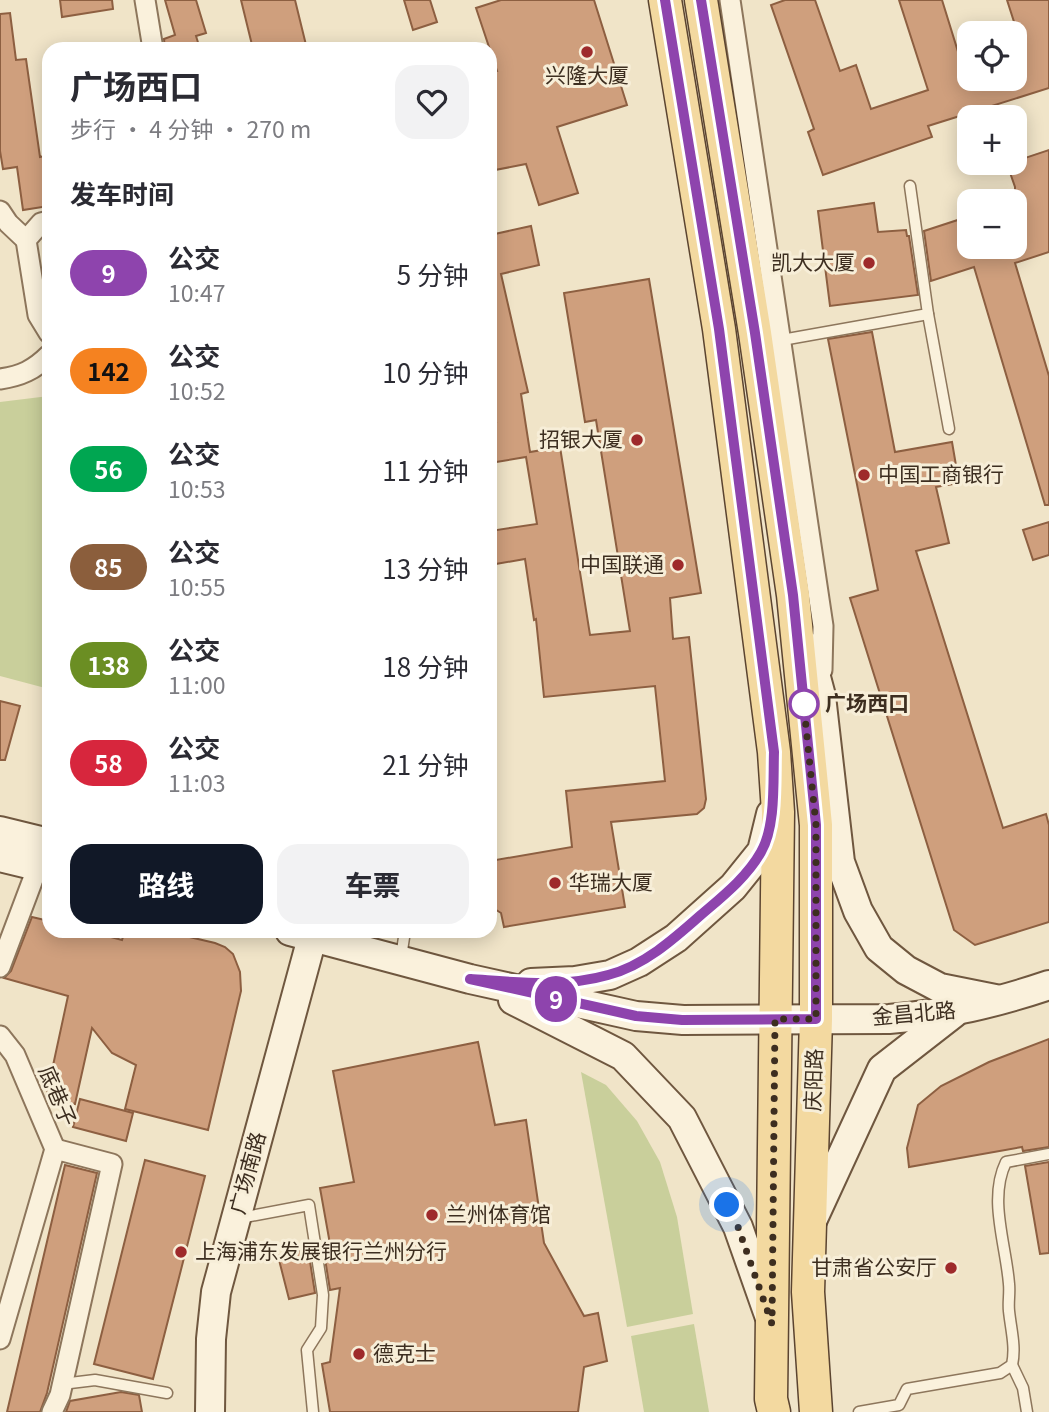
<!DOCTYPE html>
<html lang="zh">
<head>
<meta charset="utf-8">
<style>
	:root { --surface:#fff; --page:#f2f2f3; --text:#2b2b33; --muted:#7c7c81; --accent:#111827 }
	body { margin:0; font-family:Georgia,"Noto Sans SC",serif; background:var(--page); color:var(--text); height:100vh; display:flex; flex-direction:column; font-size:26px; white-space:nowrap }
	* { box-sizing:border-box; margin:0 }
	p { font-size:23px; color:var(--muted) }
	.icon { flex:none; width:38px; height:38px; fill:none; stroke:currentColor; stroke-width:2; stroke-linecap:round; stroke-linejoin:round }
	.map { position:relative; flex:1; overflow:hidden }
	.panel { position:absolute; left:42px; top:42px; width:455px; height:896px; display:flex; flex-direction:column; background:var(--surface); border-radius:21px; box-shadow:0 4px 18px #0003 }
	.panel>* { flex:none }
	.badge { padding:0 14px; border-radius:23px; font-size:24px; line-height:46px }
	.buttons { position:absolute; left:957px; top:21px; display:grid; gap:14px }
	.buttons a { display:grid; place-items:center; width:70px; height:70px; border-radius:14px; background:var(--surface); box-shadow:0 4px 18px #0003; font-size:35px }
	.you { position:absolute; width:35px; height:35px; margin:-18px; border:5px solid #fff; border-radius:50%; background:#1a73e8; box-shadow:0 0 0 10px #1a73e833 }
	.map>.badge { position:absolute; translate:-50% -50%; box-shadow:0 0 0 4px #fff }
	h2 { padding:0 28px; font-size:26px; line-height:63px }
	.round { display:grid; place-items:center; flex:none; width:74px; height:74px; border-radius:21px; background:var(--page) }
	.headline { display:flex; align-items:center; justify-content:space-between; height:119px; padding:0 28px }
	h1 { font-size:33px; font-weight:700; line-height:52px }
	.primary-button { display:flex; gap:14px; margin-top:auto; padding:14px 28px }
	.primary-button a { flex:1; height:80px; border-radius:21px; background:var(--accent); color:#fff; font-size:28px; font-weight:700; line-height:80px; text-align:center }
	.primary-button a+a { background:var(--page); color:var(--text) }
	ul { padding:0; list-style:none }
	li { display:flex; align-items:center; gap:21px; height:98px; padding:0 28px }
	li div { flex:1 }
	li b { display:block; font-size:26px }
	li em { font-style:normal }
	li .badge { min-width:77px; font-weight:700; text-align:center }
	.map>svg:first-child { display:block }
	.green { fill:#c9cf9b }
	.building { fill:#cf9f7d; stroke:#8d5f41; stroke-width:2 }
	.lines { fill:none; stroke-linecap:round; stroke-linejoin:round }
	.lane-casing { stroke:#8d765c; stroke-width:13 }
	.street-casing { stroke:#8d765c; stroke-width:23 }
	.secondary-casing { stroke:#6f573f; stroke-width:32 }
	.primary-casing { stroke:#5b4430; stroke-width:35 }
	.lane { stroke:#faf1dc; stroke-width:10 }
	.street { stroke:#faf1dc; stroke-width:19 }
	.secondary { stroke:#faf1dc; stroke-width:28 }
	.primary { stroke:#f3d9a0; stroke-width:32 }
	.line-casing { stroke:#fff; stroke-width:16 }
	.line { stroke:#8e44ad; stroke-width:10 }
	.walk { stroke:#3d2e20; stroke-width:7; stroke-dasharray:0 12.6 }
	.poi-dot { fill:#9e2a2b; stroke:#f7eed8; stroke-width:2.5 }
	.stop-dot { fill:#fff; stroke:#8e44ad; stroke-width:3.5 }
	.labels { text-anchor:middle; stroke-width:6; stroke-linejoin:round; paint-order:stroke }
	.poi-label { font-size:21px; fill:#3d2e20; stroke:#f7eed8; text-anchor:start }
	.stop-label { font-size:21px; font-weight:bold; fill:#3d2e20; stroke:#f7eed8; text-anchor:start }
	.street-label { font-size:21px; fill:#3d2e20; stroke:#f7eed8 }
</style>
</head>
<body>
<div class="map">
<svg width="1049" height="1412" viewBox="0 0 1049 1412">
	<rect width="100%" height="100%" fill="#f0e4c8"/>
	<g class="green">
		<path d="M49,396V689L0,676V402Z"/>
		<path d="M581,1072L606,1085L637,1121L660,1162L677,1217L693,1314L627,1327Z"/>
		<path d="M694,1324L709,1412H644L631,1336Z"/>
	</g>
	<g class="building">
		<path d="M60,0H112L113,9L62,17Z"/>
		<path d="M165,0H196L206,33L196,36L200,49H165L164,39L175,35Z"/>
		<path d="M241,0H295L307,49H253Z"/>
		<path d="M404,0H430L437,22L413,30Z"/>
		<path d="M501,0H594L627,105L557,127L578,193L539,205L526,164L490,171V72L497,71L476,8Z"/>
		<path d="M785,0H815L840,71L856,65L871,109L928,90L899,0H942L964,71L970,70V79H1015V55L1024,53L1007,0H1049V88L928,126L932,137L823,175L808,132L814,129L771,5Z"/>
		<path d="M10,13L16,60L26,59L40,157L49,155V206L23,210L17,167L3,169L0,151V14Z"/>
		<path d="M1049,150V252L1015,263L1049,376V505H1045L974,267L931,281L924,231L970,216V247H1015V187L1007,164Z"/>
		<path d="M874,203L878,232L906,230L907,236H909L918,295L830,306L818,211Z"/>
		<path d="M531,226L539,265L501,274L528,392L521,394L530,452L560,447L590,635L630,631L596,420L585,422L564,293L649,279L701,593L670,598L673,639L689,637L706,799L704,808L697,814L611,822L625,907L504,927L501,913L490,906V861L572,847L566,791L665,781L655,686L544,697L536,619L534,620L525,559L490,565V531L537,524L526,457L490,463V423L496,422L490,397V235Z"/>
		<path d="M872,332L895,452L952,442L959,483L936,487L949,543L916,551L1003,828L1046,814L1049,825V922L975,945L954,930L850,598L878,590L828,339Z"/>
		<path d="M1049,522V555L1033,560L1023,530Z"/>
		<path d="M0,701L20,706L5,760H0Z"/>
		<path d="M32,917L49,921V931H89L122,940L125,931H164L215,943L225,947L233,954L240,972L241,991L208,1130L125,1109L136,1065L112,1053L92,1028L75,1104L46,1098L68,996L4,978L11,971Z"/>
		<path d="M1049,1039V1147L1023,1151L1022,1147L909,1167L907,1148L918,1105L941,1086L989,1062Z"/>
		<path d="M478,1042L495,1125L526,1120L544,1243L584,1316L598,1313L607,1361L584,1367L578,1412H330L322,1364L330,1362L340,1288L330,1290L323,1246L330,1244L320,1188L354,1182L333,1071Z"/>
		<path d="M80,1099L133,1113L126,1141L73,1127Z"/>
		<path d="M145,1160L205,1176L153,1379L94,1364Z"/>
		<path d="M1049,1162V1253L1040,1254L1025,1166Z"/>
		<path d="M65,1165L97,1173L47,1393L40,1412H7Z"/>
		<path d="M308,1249L315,1293L289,1299L278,1256Z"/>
		<path d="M121,1392L139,1395L142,1412H66L70,1401Z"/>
	</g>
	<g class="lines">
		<defs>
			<g id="lane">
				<path d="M928,314L949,429"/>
				<path d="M782,340L928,314L910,186"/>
				<path d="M401,957L405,931"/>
				<path d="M240,1218L309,1205L323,1295L321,1328L307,1350L313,1412"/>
				<path d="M1012,1365L1023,1388L1027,1412"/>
				<path d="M62,1384L95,1380L167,1393"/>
				<path d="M859,1412L899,1405L907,1389L1000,1373L1012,1365C1016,1347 1011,1330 1009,1311C1008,1302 1010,1293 1009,1284C1006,1244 988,1199 1006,1162L1049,1154"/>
			</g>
			<g id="street">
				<path d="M145,0L153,49"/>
				<path d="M730,0L823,626L822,670"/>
				<path d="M0,211L8,223L26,240"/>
				<path d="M49,221L41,223L26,240L38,315L49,333"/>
				<path d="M0,379C21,376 34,370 49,355"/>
				<path d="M0,967L38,866"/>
				<path d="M0,1036L15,1055L55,1149L0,1339"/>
				<path d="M52,1412L60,1395L112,1164L55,1149"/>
			</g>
			<g id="secondary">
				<path d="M808,647L821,696L840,862L858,911L879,948L906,970L940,988L995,999"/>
				<path d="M0,831L49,843"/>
				<path d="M0,857L49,869"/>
				<path d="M290,931L470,979L636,1016L683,1020L889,1019C947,1014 993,1004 1049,985"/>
				<path d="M531,983L575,981L610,975L639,962L676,938L733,887L762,851L771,814"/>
				<path d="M513,1000L623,1056L682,1118L738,1227L769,1315"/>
				<path d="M811,1223L882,1069L954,1013"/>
				<path d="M210,1412L211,1339L216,1292L312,938"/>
			</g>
			<g id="primary">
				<path d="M665,0L719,329L774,752L778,812L771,1399L774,1412"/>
				<path d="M701,0L755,333L793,595L816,825V1019L808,1292L816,1412"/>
			</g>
		</defs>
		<use href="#lane" class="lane-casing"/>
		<use href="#street" class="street-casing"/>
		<use href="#secondary" class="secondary-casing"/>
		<use href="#primary" class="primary-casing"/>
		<use href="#lane" class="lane"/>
		<use href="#street" class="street"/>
		<use href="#secondary" class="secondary"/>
		<use href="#primary" class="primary"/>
	</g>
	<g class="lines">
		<defs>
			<path id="line" d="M665,0L719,329L774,752C773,781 776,826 761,852C747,877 723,896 702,914C675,938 644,966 608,975C563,988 515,982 470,979L636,1016L682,1020L816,1019V825L793,595L755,333L701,0"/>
		</defs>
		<use href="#line" class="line-casing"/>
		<use href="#line" class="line"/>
		<path class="walk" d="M727,1205L738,1227L772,1324L775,1019H816V825L803,697L804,704"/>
	</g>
	<g class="poi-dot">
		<circle cx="587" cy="52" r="7"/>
		<circle cx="869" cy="263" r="7"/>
		<circle cx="637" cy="440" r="7"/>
		<circle cx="864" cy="475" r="7"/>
		<circle cx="678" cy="565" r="7"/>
		<circle cx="555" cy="883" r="7"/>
		<circle cx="432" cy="1215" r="7"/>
		<circle cx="181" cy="1252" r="7"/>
		<circle cx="951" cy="1268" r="7"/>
		<circle cx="359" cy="1354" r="7"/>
	</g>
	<circle class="stop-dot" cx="804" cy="704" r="14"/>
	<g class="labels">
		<g class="poi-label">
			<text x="587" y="83" text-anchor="middle">兴隆大厦</text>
			<text x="855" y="270" text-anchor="end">凯大大厦</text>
			<text x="623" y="447" text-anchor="end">招银大厦</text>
			<text x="878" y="482">中国工商银行</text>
			<text x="664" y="572" text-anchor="end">中国联通</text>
			<text x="569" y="890">华瑞大厦</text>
			<text x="446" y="1222">兰州体育馆</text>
			<text x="195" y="1259">上海浦东发展银行兰州分行</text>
			<text x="937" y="1275" text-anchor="end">甘肃省公安厅</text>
			<text x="373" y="1361">德克士</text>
		</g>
		<g class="stop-label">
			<text x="825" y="711">广场西口</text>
		</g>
		<g class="street-label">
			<text transform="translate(914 1014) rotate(-5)" y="7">金昌北路</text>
			<text transform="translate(814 1080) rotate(-88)" y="7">庆阳路</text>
			<text transform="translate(57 1096) rotate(67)" y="7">底巷子</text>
			<text transform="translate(248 1173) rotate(-75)" y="7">广场南路</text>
		</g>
	</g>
</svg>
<div class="buttons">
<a><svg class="icon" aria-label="locate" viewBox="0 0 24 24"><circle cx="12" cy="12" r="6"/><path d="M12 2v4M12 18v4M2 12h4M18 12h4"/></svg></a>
<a>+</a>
<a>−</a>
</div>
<div class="you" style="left:727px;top:1205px"></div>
<b class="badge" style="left:556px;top:999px;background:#8e44ad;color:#fff">9</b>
<section class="panel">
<div class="headline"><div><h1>广场西口</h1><p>步行 · 4 分钟 · 270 m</p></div><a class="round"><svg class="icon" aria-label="heart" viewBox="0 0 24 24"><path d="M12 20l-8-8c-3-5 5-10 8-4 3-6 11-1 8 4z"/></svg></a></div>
<h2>发车时间</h2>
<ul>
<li><span class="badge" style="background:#8e44ad;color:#fff">9</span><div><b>公交</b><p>10:47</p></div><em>5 分钟</em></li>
<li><span class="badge" style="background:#f58220;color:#111">142</span><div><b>公交</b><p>10:52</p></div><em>10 分钟</em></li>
<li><span class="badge" style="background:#00a651;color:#fff">56</span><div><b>公交</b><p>10:53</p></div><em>11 分钟</em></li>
<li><span class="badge" style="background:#8b5e3c;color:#fff">85</span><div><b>公交</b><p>10:55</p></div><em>13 分钟</em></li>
<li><span class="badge" style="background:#6b8e23;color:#fff">138</span><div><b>公交</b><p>11:00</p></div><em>18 分钟</em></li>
<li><span class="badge" style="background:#d7263d;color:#fff">58</span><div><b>公交</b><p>11:03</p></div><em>21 分钟</em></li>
</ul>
<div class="primary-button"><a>路线</a><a>车票</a></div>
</section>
</div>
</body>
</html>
